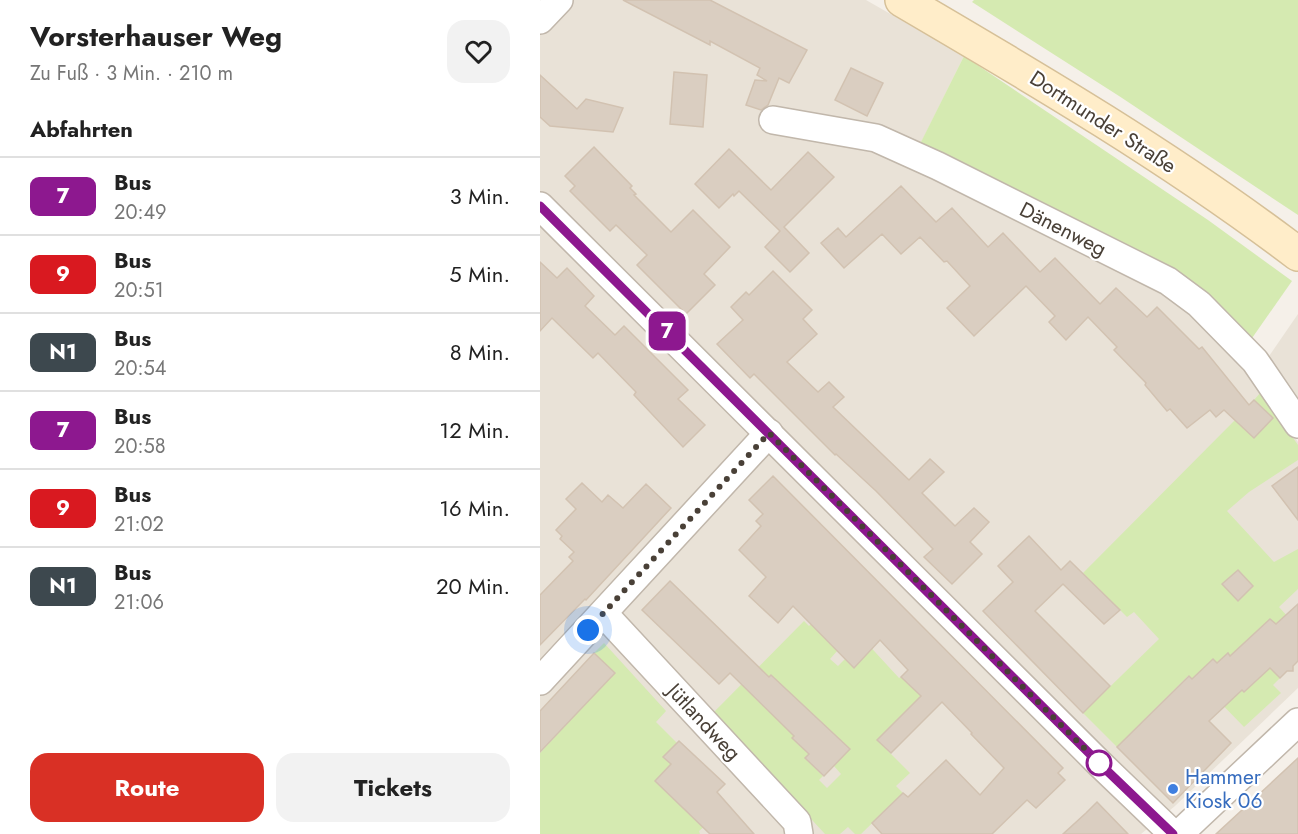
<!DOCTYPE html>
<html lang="de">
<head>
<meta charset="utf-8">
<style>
	:root { --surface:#fff; --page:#f2f2f2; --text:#222; --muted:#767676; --line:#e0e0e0; --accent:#d93025 }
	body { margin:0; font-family:Jost,sans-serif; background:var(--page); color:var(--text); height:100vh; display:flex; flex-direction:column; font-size:22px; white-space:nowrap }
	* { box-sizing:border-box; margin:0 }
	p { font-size:20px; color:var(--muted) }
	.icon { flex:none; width:33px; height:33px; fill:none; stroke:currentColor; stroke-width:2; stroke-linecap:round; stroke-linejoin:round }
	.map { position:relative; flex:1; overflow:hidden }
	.sheet { display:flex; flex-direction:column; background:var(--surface); width:540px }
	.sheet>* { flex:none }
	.badge { padding:0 12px; border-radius:9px; font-size:21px; line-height:39px }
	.you { position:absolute; width:30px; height:30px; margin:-15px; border:4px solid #fff; border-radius:50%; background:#1a73e8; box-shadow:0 0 0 9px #1a73e833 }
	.map>.badge { position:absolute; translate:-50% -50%; box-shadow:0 0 0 3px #fff }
	h2 { padding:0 30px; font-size:22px; line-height:54px }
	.round { display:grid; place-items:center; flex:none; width:63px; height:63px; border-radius:18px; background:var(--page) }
	.summary { display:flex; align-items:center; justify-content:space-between; height:102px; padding:0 30px }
	h1 { font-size:28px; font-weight:700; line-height:45px }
	.cta { display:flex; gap:12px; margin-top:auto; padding:12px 30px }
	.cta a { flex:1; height:69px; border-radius:18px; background:var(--accent); color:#fff; font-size:24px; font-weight:700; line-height:69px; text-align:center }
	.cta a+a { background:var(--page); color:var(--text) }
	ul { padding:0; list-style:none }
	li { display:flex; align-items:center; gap:18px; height:78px; padding:0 30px; border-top:2px solid var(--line) }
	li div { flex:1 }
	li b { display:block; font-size:22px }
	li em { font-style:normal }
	li .badge { min-width:66px; font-weight:700; text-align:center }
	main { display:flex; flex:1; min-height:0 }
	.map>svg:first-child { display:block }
	.residential { fill:#e9e2d7 }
	.green { fill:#d5eab1; fill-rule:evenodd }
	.building { fill:#dacec1; stroke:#d2c2b1; stroke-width:1.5 }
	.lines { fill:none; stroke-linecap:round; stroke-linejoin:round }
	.street-casing { stroke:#c1b7ab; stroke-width:30 }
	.secondary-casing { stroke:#d6c098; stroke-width:36 }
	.street { stroke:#fff; stroke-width:27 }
	.secondary { stroke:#ffedc9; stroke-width:33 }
	.line-casing { stroke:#fff; stroke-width:14 }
	.line { stroke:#8d188f; stroke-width:9 }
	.walk { stroke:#494037; stroke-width:6; stroke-dasharray:0 10.8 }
	.stop-dot { fill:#fff; stroke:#8d188f; stroke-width:3 }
	.shop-dot { fill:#3f7fe0; stroke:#fff; stroke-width:2 }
	.labels { text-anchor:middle; stroke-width:4.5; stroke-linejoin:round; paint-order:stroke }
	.street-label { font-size:21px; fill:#494037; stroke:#fff }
	.shop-label { font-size:21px; fill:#366cbe; stroke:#fff; text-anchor:start }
</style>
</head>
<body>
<main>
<section class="sheet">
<div class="summary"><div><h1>Vorsterhauser Weg</h1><p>Zu Fuß · 3 Min. · 210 m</p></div><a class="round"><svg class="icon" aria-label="heart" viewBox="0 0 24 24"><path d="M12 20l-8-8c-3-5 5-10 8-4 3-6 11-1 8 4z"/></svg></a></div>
<h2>Abfahrten</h2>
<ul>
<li><span class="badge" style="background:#8d188f;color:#fff">7</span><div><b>Bus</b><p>20:49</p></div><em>3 Min.</em></li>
<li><span class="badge" style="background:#d91920;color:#fff">9</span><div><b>Bus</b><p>20:51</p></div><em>5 Min.</em></li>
<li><span class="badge" style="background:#3d484e;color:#fff">N1</span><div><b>Bus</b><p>20:54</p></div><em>8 Min.</em></li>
<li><span class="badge" style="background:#8d188f;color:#fff">7</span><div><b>Bus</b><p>20:58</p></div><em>12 Min.</em></li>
<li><span class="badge" style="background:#d91920;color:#fff">9</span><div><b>Bus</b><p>21:02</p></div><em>16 Min.</em></li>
<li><span class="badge" style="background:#3d484e;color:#fff">N1</span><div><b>Bus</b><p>21:06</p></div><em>20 Min.</em></li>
</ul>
<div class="cta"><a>Route</a><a>Tickets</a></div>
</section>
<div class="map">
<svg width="758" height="834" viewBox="0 0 758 834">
	<rect width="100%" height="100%" fill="#f5f0e9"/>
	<g class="residential">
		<path d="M0,0H326L424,56L369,167L632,298L695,357L724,391L758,442V688L635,806L601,834H0Z"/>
		<path d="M758,314V406L727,359Z"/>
	</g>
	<g class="green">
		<path d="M434,0H758V215L579,96L432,2Z"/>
		<path d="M424,56L668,220L752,281L710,341L379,146Z"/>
		<path d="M721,392L758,445V460L709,492L687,511L734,562L758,549V589L739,607L758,628V648L730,619L706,642L740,678L733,685L741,693L704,727L667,689L663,691L648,676L577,747L543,713L619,639L594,612L587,617L543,573L695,420L715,437L733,418L714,400Z"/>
		<path d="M264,621L269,626L271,624L298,650L290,659L298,666L324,640L359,678L361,677L368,684L385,690L378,700L337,740L370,773L356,786L363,793L321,834H315L308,827L300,834H285L173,713ZM231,675L253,697L234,716L212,695ZM274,715L310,749L294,766L301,774L287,788L279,780L283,776L266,759L269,754L253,738Z"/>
		<path d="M64,643L126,711L116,722L137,743L124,757L131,764L115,781L145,810L161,794L166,825L159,831L160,834H0V753L74,673L54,653Z"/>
	</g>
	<g class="building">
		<path d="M83,0H170L267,50L249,83L239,78L228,105L221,110L206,105L215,80L227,81L217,75L220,68L170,41V45Z"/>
		<path d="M311,68L343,83L327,116L295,100Z"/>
		<path d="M134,72L167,75L163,127L130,124Z"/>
		<path d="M0,75L37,109L46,99L83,108L73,132L10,126L0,117Z"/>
		<path d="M54,147L92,186L90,188L96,194L94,195L131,232L153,210L190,247L164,274L175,285L146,314L97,265L107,255L76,225L70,231L30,191L35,186L25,176Z"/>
		<path d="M189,149L231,190L268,152L294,177L244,227L269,253L250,272L225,247L240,231L199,191L194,196L193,194L179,208L155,184Z"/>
		<path d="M361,186L396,222L412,208L448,247L463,233L500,272L515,258L560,304L576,288L607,317L617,307L659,349L662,347L709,405L714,400L733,418L714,438L684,410L676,417L670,410L647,428L630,409L627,411L605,385L606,383L574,350L577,347L548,317L526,340L509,322L515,316L486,286L434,336L407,308L430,286L407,261L404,262L380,237L361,254L342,234L304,268L281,243L298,228L306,237Z"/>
		<path d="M0,262L17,278L27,268L54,296L45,306L75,335L84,326L148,390L138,399L165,425L143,447L94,395L96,392L58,353L53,358L12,318L0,331Z"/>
		<path d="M233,271L272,310L263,319L277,334L247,362L278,392L289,382L304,397L293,407L369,480L390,459L404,472L382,493L415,526L434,508L449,522L430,542L442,554L412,584L384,557L393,549L336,491L296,454L295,455L214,374L210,378L177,344L203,320L191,307L206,292L209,295Z"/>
		<path d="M758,467V520L732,486Z"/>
		<path d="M233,476L523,768L518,773L525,780L496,808L487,800L452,834H342L332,823L363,793L368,797L406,760L440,795L464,768L431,734L432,733L402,702L351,753L337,740L381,696L361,677L368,670L340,640L314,668L253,606L238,623L209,596L226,577L199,550L221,526L216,521L223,514L209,500Z"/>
		<path d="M42,483L62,502L68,495L83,508L106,484L131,508L46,600L45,599L0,645V595L33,561L29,557L34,552L20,539L22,536L16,530L36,509L26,499Z"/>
		<path d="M489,536L521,570L530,561L580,610L564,624L523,584L495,611L570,686L543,713L443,611L473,582L458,566Z"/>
		<path d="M698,570L713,586L698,601L682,584Z"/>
		<path d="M130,581L229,677L231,675L310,749L284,776L265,758L269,754L252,738L254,736L190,673L179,684L102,610Z"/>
		<path d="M758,604V661L753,666V671H747L740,678L730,668L704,692L702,690L669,721L691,743L633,803L577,747L649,676L652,679L673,659L677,663L688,653L690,656L730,619L736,624Z"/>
		<path d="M54,653L75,673L0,752V711Z"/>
		<path d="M139,741L185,784L177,792L214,834H170L115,781L131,764L123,757Z"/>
		<path d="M758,758V834H676L715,798Z"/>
		<path d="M557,802L588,834H523L546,813Z"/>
	</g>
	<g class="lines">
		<defs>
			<g id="street">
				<path d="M0,20L19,0"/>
				<path d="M233,120L336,138L398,166L628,281L659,304L715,361L758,424"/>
				<path d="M0,206L559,763L633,834"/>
				<path d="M64,614L257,822L259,834"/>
				<path d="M0,681L229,433"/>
				<path d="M639,834L758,722"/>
			</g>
			<path id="secondary" d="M362,0C497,79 633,159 758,254"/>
		</defs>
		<use href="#street" class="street-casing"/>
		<use href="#secondary" class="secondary-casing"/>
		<use href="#street" class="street"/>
		<use href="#secondary" class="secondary"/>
	</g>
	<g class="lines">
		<defs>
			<path id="line" d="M0,206L559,763L633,834"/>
		</defs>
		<use href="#line" class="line-casing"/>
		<use href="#line" class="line"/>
		<path class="walk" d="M48,630L229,433L559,763"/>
	</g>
	<circle class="stop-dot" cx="559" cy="763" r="12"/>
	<circle class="shop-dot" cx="633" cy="789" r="6"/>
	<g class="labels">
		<g class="street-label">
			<text transform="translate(563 122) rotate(33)" y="7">Dortmunder Straße</text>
			<text transform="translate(523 229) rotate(27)" y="7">Dänenweg</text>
			<text transform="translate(164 722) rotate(47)" y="7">Jütlandweg</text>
		</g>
		<g class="shop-label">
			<text x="645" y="784">Hammer<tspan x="645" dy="24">Kiosk 06</tspan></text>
		</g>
	</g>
</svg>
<div class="you" style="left:48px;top:630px"></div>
<b class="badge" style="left:127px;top:331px;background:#8d188f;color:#fff">7</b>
</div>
</main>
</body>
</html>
